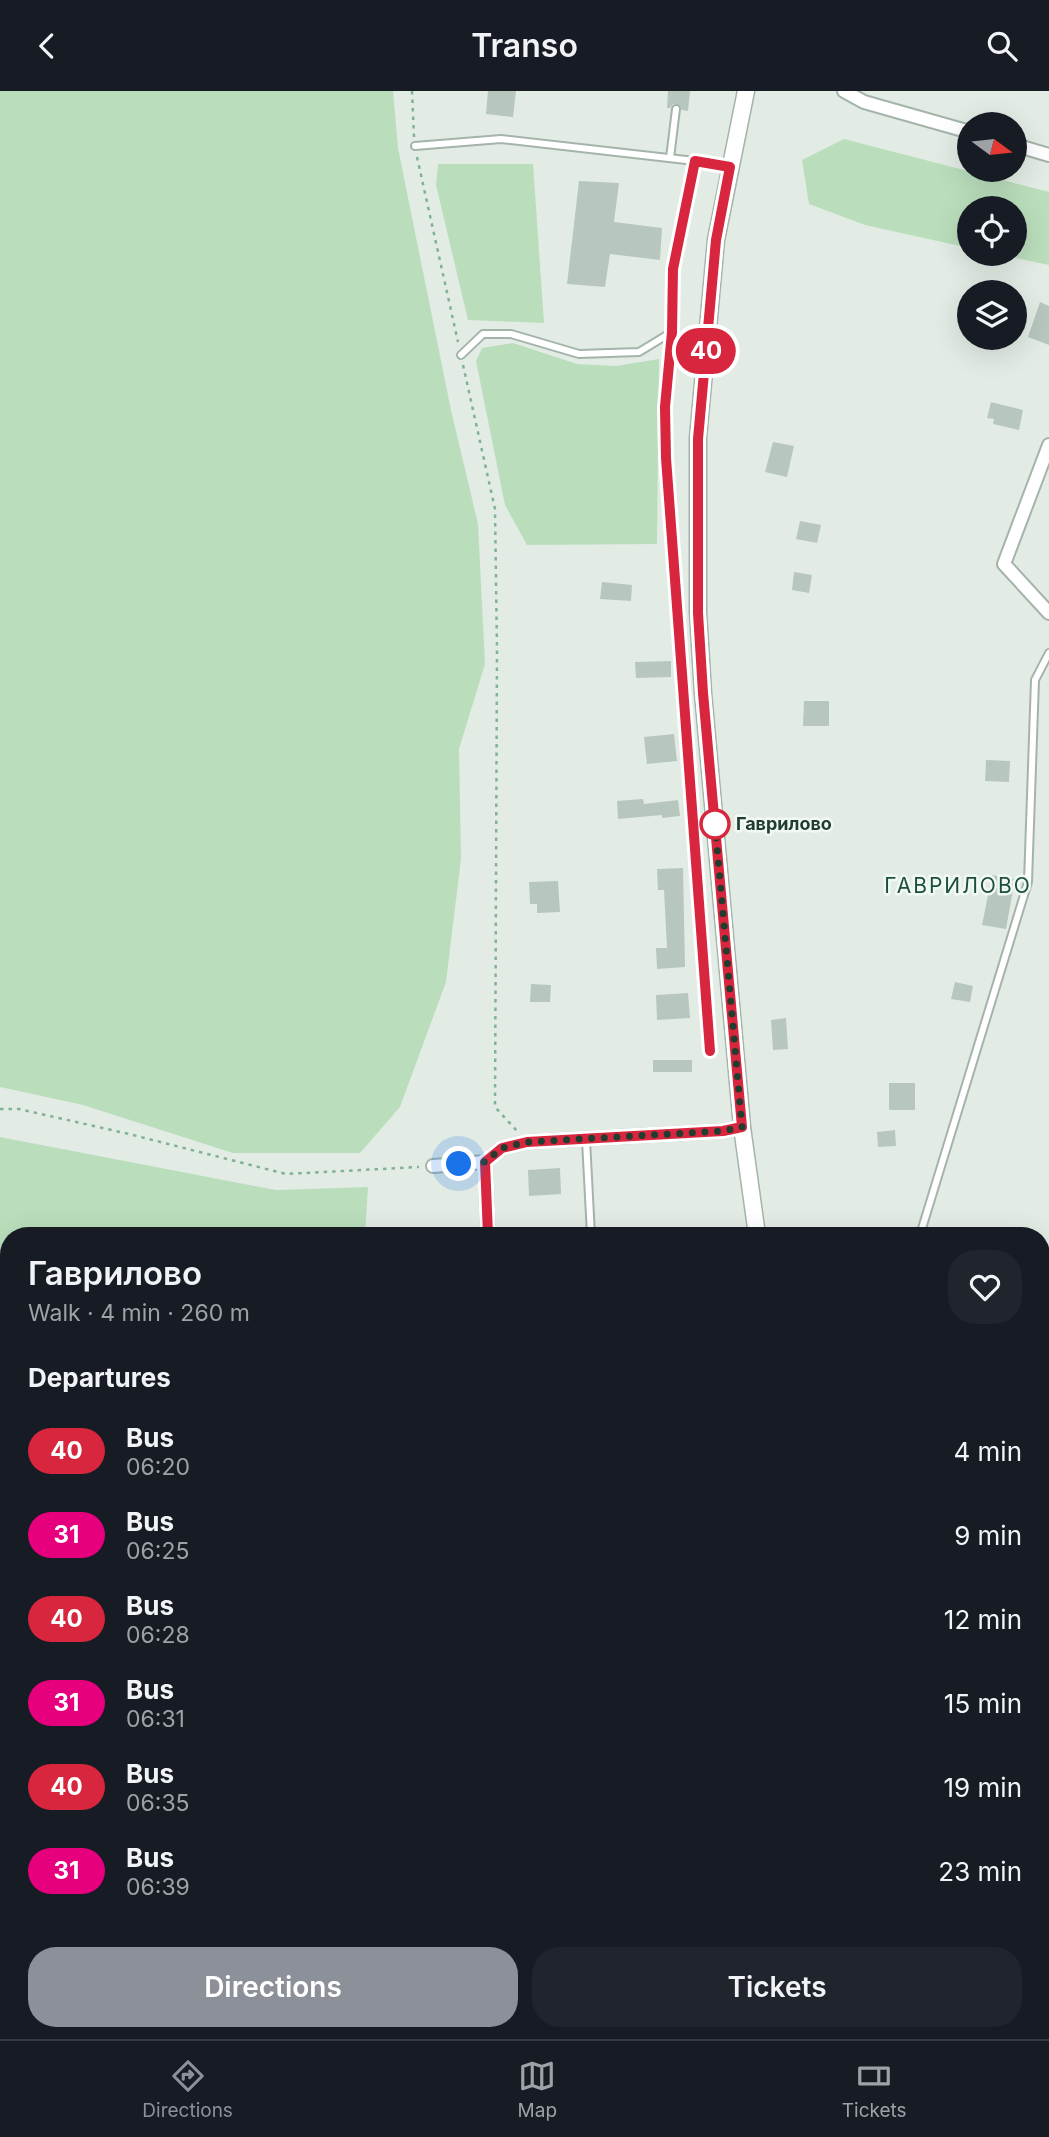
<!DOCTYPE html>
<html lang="en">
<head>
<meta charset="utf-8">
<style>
	:root { --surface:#171b24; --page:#20242c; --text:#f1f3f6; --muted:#9ea1a6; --line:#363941; --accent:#8c9099 }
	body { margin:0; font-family:Inter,sans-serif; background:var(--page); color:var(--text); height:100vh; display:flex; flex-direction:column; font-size:26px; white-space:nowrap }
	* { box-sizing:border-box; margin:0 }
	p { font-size:23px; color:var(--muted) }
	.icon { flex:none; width:38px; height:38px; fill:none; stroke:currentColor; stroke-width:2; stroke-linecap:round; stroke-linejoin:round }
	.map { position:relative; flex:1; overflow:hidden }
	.drawer { position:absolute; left:0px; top:1136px; width:1050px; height:814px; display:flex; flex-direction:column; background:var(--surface); border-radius:28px 28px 0 0; box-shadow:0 7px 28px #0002 }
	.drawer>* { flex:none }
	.badge { padding:0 14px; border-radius:23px; font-size:24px; line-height:46px }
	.needle { width:46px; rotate:105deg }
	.controls { position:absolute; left:957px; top:21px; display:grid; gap:14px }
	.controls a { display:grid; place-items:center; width:70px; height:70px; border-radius:50%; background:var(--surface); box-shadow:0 7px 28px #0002; font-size:35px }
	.you { position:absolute; width:35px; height:35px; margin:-18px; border:5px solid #fff; border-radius:50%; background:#1a73e8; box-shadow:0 0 0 10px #1a73e833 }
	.map>.badge { position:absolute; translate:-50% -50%; box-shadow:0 0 0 4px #fff }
	h2 { padding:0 28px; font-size:26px; line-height:63px }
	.round { display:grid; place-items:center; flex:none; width:74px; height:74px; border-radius:28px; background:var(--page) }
	.head { display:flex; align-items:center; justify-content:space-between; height:119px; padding:0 28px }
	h1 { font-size:33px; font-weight:600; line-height:52px }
	.action { display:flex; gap:14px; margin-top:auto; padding:14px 28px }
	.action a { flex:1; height:80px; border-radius:28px; background:var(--accent); color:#fff; font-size:28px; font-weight:600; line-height:80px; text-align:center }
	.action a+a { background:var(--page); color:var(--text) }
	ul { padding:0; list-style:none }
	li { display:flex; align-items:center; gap:21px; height:84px; padding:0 28px }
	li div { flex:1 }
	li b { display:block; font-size:26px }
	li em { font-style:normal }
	li .badge { min-width:77px; font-weight:700; text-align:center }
	header { display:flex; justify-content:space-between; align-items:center; height:91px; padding:0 28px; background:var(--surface); font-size:32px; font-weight:600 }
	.tab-bar { display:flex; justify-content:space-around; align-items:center; height:98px; border-top:2px solid var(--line); background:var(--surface); font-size:19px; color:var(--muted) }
	.tab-bar a { display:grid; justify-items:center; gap:4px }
	.tab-bar .current { color:var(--accent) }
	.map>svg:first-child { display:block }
	.green { fill:#badebc }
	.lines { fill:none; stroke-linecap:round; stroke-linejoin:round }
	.stream { stroke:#89d2ce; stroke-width:4.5 }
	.building { fill:#b7c7be }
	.service-casing { stroke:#a4b4ab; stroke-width:10 }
	.minor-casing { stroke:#a4b4ab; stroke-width:16 }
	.tertiary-casing { stroke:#a4b4ab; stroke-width:19 }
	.path { stroke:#82b098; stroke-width:2.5; stroke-dasharray:3.5 5; stroke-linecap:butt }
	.service { stroke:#fff; stroke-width:6 }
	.minor { stroke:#fff; stroke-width:12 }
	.tertiary { stroke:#fff; stroke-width:16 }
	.line-casing { stroke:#fff; stroke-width:16 }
	.line { stroke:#d7263d; stroke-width:10 }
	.walk { stroke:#213d30; stroke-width:7; stroke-dasharray:0 12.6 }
	.stop-dot { fill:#fff; stroke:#d7263d; stroke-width:3.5 }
	.labels { text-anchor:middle; stroke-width:5; stroke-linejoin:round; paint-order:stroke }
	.stop-label { font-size:18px; font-weight:bold; fill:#213d30; stroke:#f2f9f4; text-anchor:start }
	.quarter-label { font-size:21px; letter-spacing:2px; fill:#1d5039; stroke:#f2f9f4 }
</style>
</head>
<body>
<header><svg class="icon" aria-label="back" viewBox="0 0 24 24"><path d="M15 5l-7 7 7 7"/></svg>Transo<svg class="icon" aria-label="search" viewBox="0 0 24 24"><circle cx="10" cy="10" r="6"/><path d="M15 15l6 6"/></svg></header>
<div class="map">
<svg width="1049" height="1948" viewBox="0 0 1049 1948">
	<rect width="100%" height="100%" fill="#e2ece5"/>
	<g class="green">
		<path d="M0,0H393L398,57L451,319L478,433L485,573L459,658L461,768L446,891L400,1016L360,1062H233L83,1014L0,996Z"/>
		<path d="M844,48L1049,101V174L997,163H1015V117H970L969,157L865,134L809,113L802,69Z"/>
		<path d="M438,73H533L544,232L468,229L436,94Z"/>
		<path d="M513,252L577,273L616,275L659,268L657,453L527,454L505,414L476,270L482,257Z"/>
		<path d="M0,1046L276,1099L368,1096L365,1144H9V1908L0,1910Z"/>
		<path d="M1041,1678H1049V1765L1041,1764Z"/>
		<path d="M281,1941H340L343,1948H284Z"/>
	</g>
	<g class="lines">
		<g class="stream">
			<path d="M1041,1696L1049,1697"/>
			<path d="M0,1879L9,1876"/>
			<path d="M313,1941L315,1948"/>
		</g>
	</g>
	<g class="building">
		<path d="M488,0H516L513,26L486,23Z"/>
		<path d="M668,0H690L688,20L682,19L677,13H673L670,17H667Z"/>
		<path d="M579,90L619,92L614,131L662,137L660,169L610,163L605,196L567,193Z"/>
		<path d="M1040,211L1049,215V254L1028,246Z"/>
		<path d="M991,311L1023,319L1019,339L993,333L994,328L987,327Z"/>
		<path d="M773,351L794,355L787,386L765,381Z"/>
		<path d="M800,430L821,434L817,452L796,448Z"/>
		<path d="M794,481L812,484L809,502L792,499Z"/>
		<path d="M602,491L632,494L631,510L600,508Z"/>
		<path d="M671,570V586L636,587L635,571Z"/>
		<path d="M804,610H829V635H803Z"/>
		<path d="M674,643L677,670L647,673L644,646Z"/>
		<path d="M986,669L1010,670L1009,691L985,690Z"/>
		<path d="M643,708L644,713L678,709L680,725L662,727V724L618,728L617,710Z"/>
		<path d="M683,777L685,876L657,878L656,857H667L664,799H658L657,778Z"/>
		<path d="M992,784L1015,788L1006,838L982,834Z"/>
		<path d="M558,790L560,821L537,822V813H530L529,791Z"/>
		<path d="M955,891L973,895L970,911L951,908Z"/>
		<path d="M531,893L551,894L550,911H530Z"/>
		<path d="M688,902L690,927L657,929L656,904Z"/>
		<path d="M786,927L788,958L773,959L771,929Z"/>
		<rect x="653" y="969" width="39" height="12"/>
		<rect x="889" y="992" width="26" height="27"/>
		<path d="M895,1039L896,1055L878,1056L877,1041Z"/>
		<path d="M560,1077L561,1103L529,1105L528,1079Z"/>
	</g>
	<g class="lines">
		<defs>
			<g id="service">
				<path d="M415,55L501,48L695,70L673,178L672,241L665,316L666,367L710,959"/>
				<path d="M670,67L676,18"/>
				<path d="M695,70L730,76"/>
				<path d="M461,264L483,243H511L579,263L639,261L672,241"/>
				<path d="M586,1049L591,1144"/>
				<path d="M920,1144L1028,791L1035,589L1049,562"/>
			</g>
			<g id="minor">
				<path d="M844,0L864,11L970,41"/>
				<path d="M1015,54L1049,64"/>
				<path d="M1049,354L1004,473L1049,522"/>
				<path d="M485,1071L488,1144"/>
				<path d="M433,1075L485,1071L502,1057L527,1051L723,1040L742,1036"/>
			</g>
			<g id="tertiary">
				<path d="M746,0L716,149L698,347V522L703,602L742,1036L757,1144"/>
				<path d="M840,1941L841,1948"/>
			</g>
		</defs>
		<use href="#service" class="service-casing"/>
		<use href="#minor" class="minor-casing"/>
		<use href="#tertiary" class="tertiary-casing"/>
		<g class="path">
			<path d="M412,0L414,46"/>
			<path d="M417,66L458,251"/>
			<path d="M463,274L495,418L497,560L495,1016L517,1040"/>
			<path d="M0,1018H19L129,1043L286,1083L419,1076"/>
			<path d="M1041,1781L1049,1782"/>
			<path d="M137,1948L147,1941"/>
		</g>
		<use href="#service" class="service"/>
		<use href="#minor" class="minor"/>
		<use href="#tertiary" class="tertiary"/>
	</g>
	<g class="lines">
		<defs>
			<path id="line" d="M488,1144L485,1071L502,1057L527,1051L723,1040L742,1036L703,602L698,522V348L716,149L730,76L695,70L673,178L672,241L665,316L666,367L710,960"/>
		</defs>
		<use href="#line" class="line-casing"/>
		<use href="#line" class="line"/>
		<path class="walk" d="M459,1073L485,1071L502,1057L527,1051L723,1040L742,1036L715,733"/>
	</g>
	<circle class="stop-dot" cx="715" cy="733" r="14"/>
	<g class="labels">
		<g class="stop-label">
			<text x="736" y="739">Гаврилово</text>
		</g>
		<g class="quarter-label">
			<text x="958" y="802">ГАВРИЛОВО</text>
		</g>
	</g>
</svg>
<div class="controls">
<a><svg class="needle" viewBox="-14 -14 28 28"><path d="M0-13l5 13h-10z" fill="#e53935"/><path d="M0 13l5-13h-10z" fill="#9ea1a6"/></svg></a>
<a><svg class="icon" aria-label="locate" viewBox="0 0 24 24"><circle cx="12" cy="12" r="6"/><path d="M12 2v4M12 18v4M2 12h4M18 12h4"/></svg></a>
<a><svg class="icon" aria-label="layers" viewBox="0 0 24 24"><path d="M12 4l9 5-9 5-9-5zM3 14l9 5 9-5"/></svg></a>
</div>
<div class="you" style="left:459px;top:1073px"></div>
<b class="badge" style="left:706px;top:260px;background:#d7263d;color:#fff">40</b>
<section class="drawer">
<div class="head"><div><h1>Гаврилово</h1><p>Walk · 4 min · 260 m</p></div><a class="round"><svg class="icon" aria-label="heart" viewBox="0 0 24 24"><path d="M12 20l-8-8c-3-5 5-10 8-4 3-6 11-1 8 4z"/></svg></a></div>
<h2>Departures</h2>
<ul>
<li><span class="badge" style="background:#d7263d;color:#fff">40</span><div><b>Bus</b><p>06:20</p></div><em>4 min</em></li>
<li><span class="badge" style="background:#e6007e;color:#fff">31</span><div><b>Bus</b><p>06:25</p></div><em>9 min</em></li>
<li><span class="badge" style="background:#d7263d;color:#fff">40</span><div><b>Bus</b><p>06:28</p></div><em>12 min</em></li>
<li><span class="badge" style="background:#e6007e;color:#fff">31</span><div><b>Bus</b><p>06:31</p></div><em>15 min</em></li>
<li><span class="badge" style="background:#d7263d;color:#fff">40</span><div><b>Bus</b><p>06:35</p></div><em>19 min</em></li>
<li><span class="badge" style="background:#e6007e;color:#fff">31</span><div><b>Bus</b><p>06:39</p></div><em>23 min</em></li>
</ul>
<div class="action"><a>Directions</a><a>Tickets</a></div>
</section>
</div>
<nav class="tab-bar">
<a class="current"><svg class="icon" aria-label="directions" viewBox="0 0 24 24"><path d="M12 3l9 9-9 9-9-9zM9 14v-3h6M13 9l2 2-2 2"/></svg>Directions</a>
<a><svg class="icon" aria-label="map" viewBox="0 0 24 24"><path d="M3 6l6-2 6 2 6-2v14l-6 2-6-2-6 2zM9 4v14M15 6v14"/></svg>Map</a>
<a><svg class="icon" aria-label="tickets" viewBox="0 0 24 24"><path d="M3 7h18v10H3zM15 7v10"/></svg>Tickets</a>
</nav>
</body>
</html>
